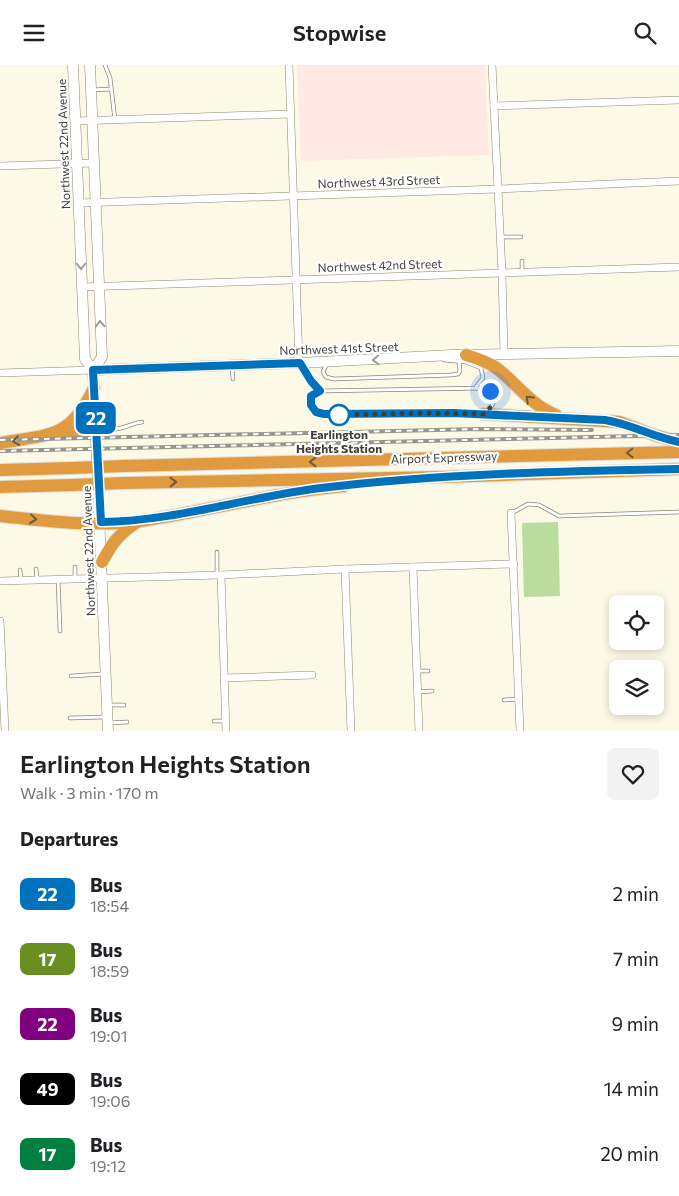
<!DOCTYPE html>
<html lang="en">
<head>
<meta charset="utf-8">
<style>
	:root { --surface:#fff; --page:#f2f2f2; --text:#202124; --muted:#757577 }
	body { margin:0; font-family:Commissioner,sans-serif; background:var(--page); color:var(--text); height:100vh; display:flex; flex-direction:column; font-size:19px; white-space:nowrap }
	* { box-sizing:border-box; margin:0 }
	p { font-size:16px; color:var(--muted) }
	.icon { flex:none; width:28px; height:28px; fill:none; stroke:currentColor; stroke-width:2; stroke-linecap:round; stroke-linejoin:round }
	.map { position:relative; height:666px; overflow:hidden }
	.panel { display:flex; flex-direction:column; background:var(--surface); flex:1 }
	.panel>* { flex:none }
	.badge { padding:0 10px; border-radius:8px; font-size:18px; line-height:32px }
	.fabs { position:absolute; left:609px; top:530px; display:grid; gap:10px }
	.fabs a { display:grid; place-items:center; width:55px; height:55px; border-radius:8px; background:var(--surface); box-shadow:0 2px 8px #0003; font-size:25px }
	.you { position:absolute; width:25px; height:25px; margin:-12px; border:4px solid #fff; border-radius:50%; background:#1a73e8; box-shadow:0 0 0 8px #1a73e833 }
	.map>.badge { position:absolute; translate:-50% -50%; box-shadow:0 0 0 2px #fff }
	h2 { padding:0 20px; font-size:19px; line-height:45px }
	.round { display:grid; place-items:center; flex:none; width:52px; height:52px; border-radius:8px; background:var(--page) }
	.summary { display:flex; align-items:center; justify-content:space-between; height:85px; padding:0 20px }
	h1 { font-size:24px; font-weight:600; line-height:38px }
	ul { padding:0; list-style:none }
	li { display:flex; align-items:center; gap:15px; height:65px; padding:0 20px }
	li div { flex:1 }
	li b { display:block; font-size:19px }
	li em { font-style:normal }
	li .badge { min-width:55px; font-weight:700; text-align:center }
	header { display:flex; justify-content:space-between; align-items:center; height:65px; padding:0 20px; background:var(--surface); font-size:22px; font-weight:600 }
	.map>svg:first-child { display:block }
	.education { fill:#feeae2 }
	.green { fill:#badd9d }
	.lines { fill:none; stroke-linecap:round; stroke-linejoin:round }
	.lane-casing { stroke:#8a8676; stroke-width:4.5 }
	.street-casing { stroke:#8a8676; stroke-width:8 }
	.secondary-casing { stroke:#8a8676; stroke-width:11 }
	.highway-casing { stroke:#e0e0df; stroke-width:14 }
	.lane { stroke:#fff; stroke-width:3 }
	.street { stroke:#fff; stroke-width:7 }
	.secondary { stroke:#fff; stroke-width:10 }
	.highway { stroke:#e29a3f; stroke-width:12 }
	.rail-casing { stroke:#98968a; stroke-width:4 }
	.rail { stroke:#fff; stroke-width:2; stroke-dasharray:5.5; stroke-linecap:butt }
	.highway-bridge-casing { stroke:#e0e0df; stroke-width:14; stroke-linecap:butt }
	.highway-bridge { stroke:#e29a3f; stroke-width:12 }
	.oneway { stroke:#9e9e9a }
	.oneway2 { stroke:#6f5939 }
	.line-casing { stroke:#fff; stroke-width:11 }
	.line { stroke:#0072bc; stroke-width:8 }
	.walk { stroke:#3e3d36; stroke-width:5; stroke-dasharray:0 9 }
	.stop-dot { fill:#fff; stroke:#0072bc; stroke-width:2.5 }
	.labels { text-anchor:middle; stroke-width:4.5; stroke-linejoin:round; paint-order:stroke }
	.street-label { font-size:12px; fill:#3e3d36; stroke:#fff }
	.stop-label { font-size:12px; font-weight:bold; fill:#3e3d36; stroke:#fff }
</style>
</head>
<body>
<header><svg class="icon" aria-label="menu" viewBox="0 0 24 24"><path d="M4 6h16M4 12h16M4 18h16"/></svg>Stopwise<svg class="icon" aria-label="search" viewBox="0 0 24 24"><circle cx="10" cy="10" r="6"/><path d="M15 15l6 6"/></svg></header>
<div class="map">
<svg width="679" height="666" viewBox="0 0 679 666">
	<rect width="100%" height="100%" fill="#fdf9e7"/>
	<path class="education" d="M297,0H485L489,90L301,96Z"/>
	<path class="green" d="M558,457L560,531L524,532L522,458Z"/>
	<g class="lines">
		<defs>
			<g id="lane">
				<path d="M105,0L110,13L115,55"/>
				<path d="M92,25L111,24"/>
				<path d="M502,172H521"/>
				<path d="M522,196V206"/>
				<path d="M444,295L466,297L481,303L483,313L476,322"/>
				<path d="M327,298L323,307L326,312L334,314L451,310L458,309L460,306L459,296"/>
				<path d="M301,301L311,316L320,326"/>
				<path d="M232,303L233,314"/>
				<path d="M484,323L490,326L493,332V339L488,346L483,349L427,348L329,350C318,348 307,344 311,331L320,326Z"/>
				<path d="M99,364C107,364 114,365 121,363C129,361 134,358 142,357"/>
				<path d="M512,448L528,439L539,440L559,451L679,447"/>
				<path d="M217,487V509"/>
				<path d="M75,502V512"/>
				<path d="M36,504L37,514"/>
				<path d="M20,505L21,514"/>
				<path d="M58,514L60,566"/>
				<path d="M418,606H428"/>
				<path d="M71,611L103,609"/>
				<path d="M418,627L432,626"/>
				<path d="M504,635L518,634"/>
				<path d="M109,640H124"/>
				<path d="M70,653L105,652"/>
				<path d="M214,656H225"/>
				<path d="M109,658L127,657"/>
			</g>
			<g id="street">
				<path d="M289,0L299,298"/>
				<path d="M492,0L502,208L504,289"/>
				<path d="M494,41L679,35"/>
				<path d="M76,56L290,49"/>
				<path d="M0,101L94,98"/>
				<path d="M79,138L498,124L679,116"/>
				<path d="M81,222L679,202"/>
				<path d="M0,308L93,305"/>
				<path d="M511,448L520,666"/>
				<path d="M413,502L419,666"/>
				<path d="M345,504L351,666"/>
				<path d="M221,510L226,666"/>
				<path d="M0,516L221,510L345,504L514,499"/>
				<path d="M0,556L5,666"/>
				<path d="M224,613L312,610"/>
			</g>
			<g id="secondary">
				<path d="M73,0L85,294L93,305"/>
				<path d="M90,0L102,292L93,305L108,666"/>
				<path d="M93,305L299,298L452,290L679,286"/>
			</g>
			<g id="highway">
				<path d="M466,290C476,293 486,296 495,302C516,317 530,340 556,350"/>
				<path d="M483,349L620,357L654,370L679,377"/>
				<path d="M59,368L96,364"/>
				<path d="M0,378C50,369 70,374 94,323"/>
				<path d="M124,401L679,387"/>
				<path d="M0,405L71,403"/>
				<path d="M125,418L443,412L679,404"/>
				<path d="M0,422L72,420"/>
				<path d="M0,451C47,456 94,462 141,456C209,446 275,427 344,421"/>
				<path d="M102,497C112,478 119,469 137,457"/>
			</g>
		</defs>
		<use href="#lane" class="lane-casing"/>
		<use href="#street" class="street-casing"/>
		<use href="#secondary" class="secondary-casing"/>
		<use href="#highway" class="highway-casing"/>
		<use href="#lane" class="lane"/>
		<use href="#street" class="street"/>
		<use href="#secondary" class="secondary"/>
		<use href="#highway" class="highway"/>
		<defs>
			<g id="rail">
				<path d="M0,375L479,364L592,365"/>
				<path d="M0,386L679,370"/>
			</g>
		</defs>
		<use href="#rail" class="rail-casing"/>
		<use href="#rail" class="rail"/>
		<defs>
			<g id="highway-bridge">
				<path d="M71,403L124,401"/>
				<path d="M72,420L125,418"/>
			</g>
		</defs>
		<use href="#highway-bridge" class="highway-bridge-casing"/>
		<use href="#highway-bridge" class="highway-bridge"/>
	</g>
	<defs><path id="oneway-chevron" d="M-2-3.5L2.5 0L-2 3.5" fill="none" stroke-width="1.6" stroke-linecap="round" stroke-linejoin="round" transform="scale(1.25)"/></defs>
	<g class="oneway">
		<use href="#oneway-chevron" transform="translate(81 201) rotate(90)"/>
		<use href="#oneway-chevron" transform="translate(100 259) rotate(-93)"/>
		<use href="#oneway-chevron" transform="translate(376 295) rotate(178)"/>
	</g>
	<g class="oneway2">
		<use href="#oneway-chevron" transform="translate(529 334) rotate(-136)"/>
		<use href="#oneway-chevron" transform="translate(16 376) rotate(170)"/>
		<use href="#oneway-chevron" transform="translate(630 388) rotate(179)"/>
		<use href="#oneway-chevron" transform="translate(313 397) rotate(178)"/>
		<use href="#oneway-chevron" transform="translate(173 417) rotate(-2)"/>
		<use href="#oneway-chevron" transform="translate(33 454) rotate(6)"/>
	</g>
	<g class="lines">
		<defs>
			<path id="line" d="M679,377C653,372 631,359 605,355L453,348L324,349L316,347L311,340V331L320,326L311,316L300,298L93,305L101,457C176,456 247,432 321,423C439,409 560,406 679,404"/>
		</defs>
		<use href="#line" class="line-casing"/>
		<use href="#line" class="line"/>
		<path class="walk" d="M339,350L428,348L483,349C492,343 496,336 490,326"/>
	</g>
	<circle class="stop-dot" cx="339" cy="350" r="10"/>
	<g class="labels">
		<g class="street-label">
			<text transform="translate(64 79) rotate(-92)" y="4">Northwest 22nd Avenue</text>
			<text transform="translate(379 117) rotate(-2)" y="4">Northwest 43rd Street</text>
			<text transform="translate(380 201) rotate(-2)" y="4">Northwest 42nd Street</text>
			<text transform="translate(339 284) rotate(-2)" y="4">Northwest 41st Street</text>
			<text transform="translate(444 393) rotate(-2)" y="4">Airport Expressway</text>
			<text transform="translate(89 486) rotate(-92)" y="4">Northwest 22nd Avenue</text>
		</g>
		<g class="stop-label">
			<text x="339" y="374">Earlington<tspan x="339" dy="14">Heights Station</tspan></text>
		</g>
	</g>
</svg>
<div class="fabs">
<a><svg class="icon" aria-label="locate" viewBox="0 0 24 24"><circle cx="12" cy="12" r="6"/><path d="M12 2v4M12 18v4M2 12h4M18 12h4"/></svg></a>
<a><svg class="icon" aria-label="layers" viewBox="0 0 24 24"><path d="M12 4l9 5-9 5-9-5zM3 14l9 5 9-5"/></svg></a>
</div>
<div class="you" style="left:490px;top:326px"></div>
<b class="badge" style="left:96px;top:353px;background:#0072bc;color:#fff">22</b>
</div>
<section class="panel">
<div class="summary"><div><h1>Earlington Heights Station</h1><p>Walk · 3 min · 170 m</p></div><a class="round"><svg class="icon" aria-label="heart" viewBox="0 0 24 24"><path d="M12 20l-8-8c-3-5 5-10 8-4 3-6 11-1 8 4z"/></svg></a></div>
<h2>Departures</h2>
<ul>
<li><span class="badge" style="background:#0072bc;color:#fff">22</span><div><b>Bus</b><p>18:54</p></div><em>2 min</em></li>
<li><span class="badge" style="background:#6b8e23;color:#fff">17</span><div><b>Bus</b><p>18:59</p></div><em>7 min</em></li>
<li><span class="badge" style="background:#800080;color:#fff">22</span><div><b>Bus</b><p>19:01</p></div><em>9 min</em></li>
<li><span class="badge" style="background:#000;color:#fff">49</span><div><b>Bus</b><p>19:06</p></div><em>14 min</em></li>
<li><span class="badge" style="background:#008040;color:#fff">17</span><div><b>Bus</b><p>19:12</p></div><em>20 min</em></li>
</ul>
</section>
</body>
</html>
